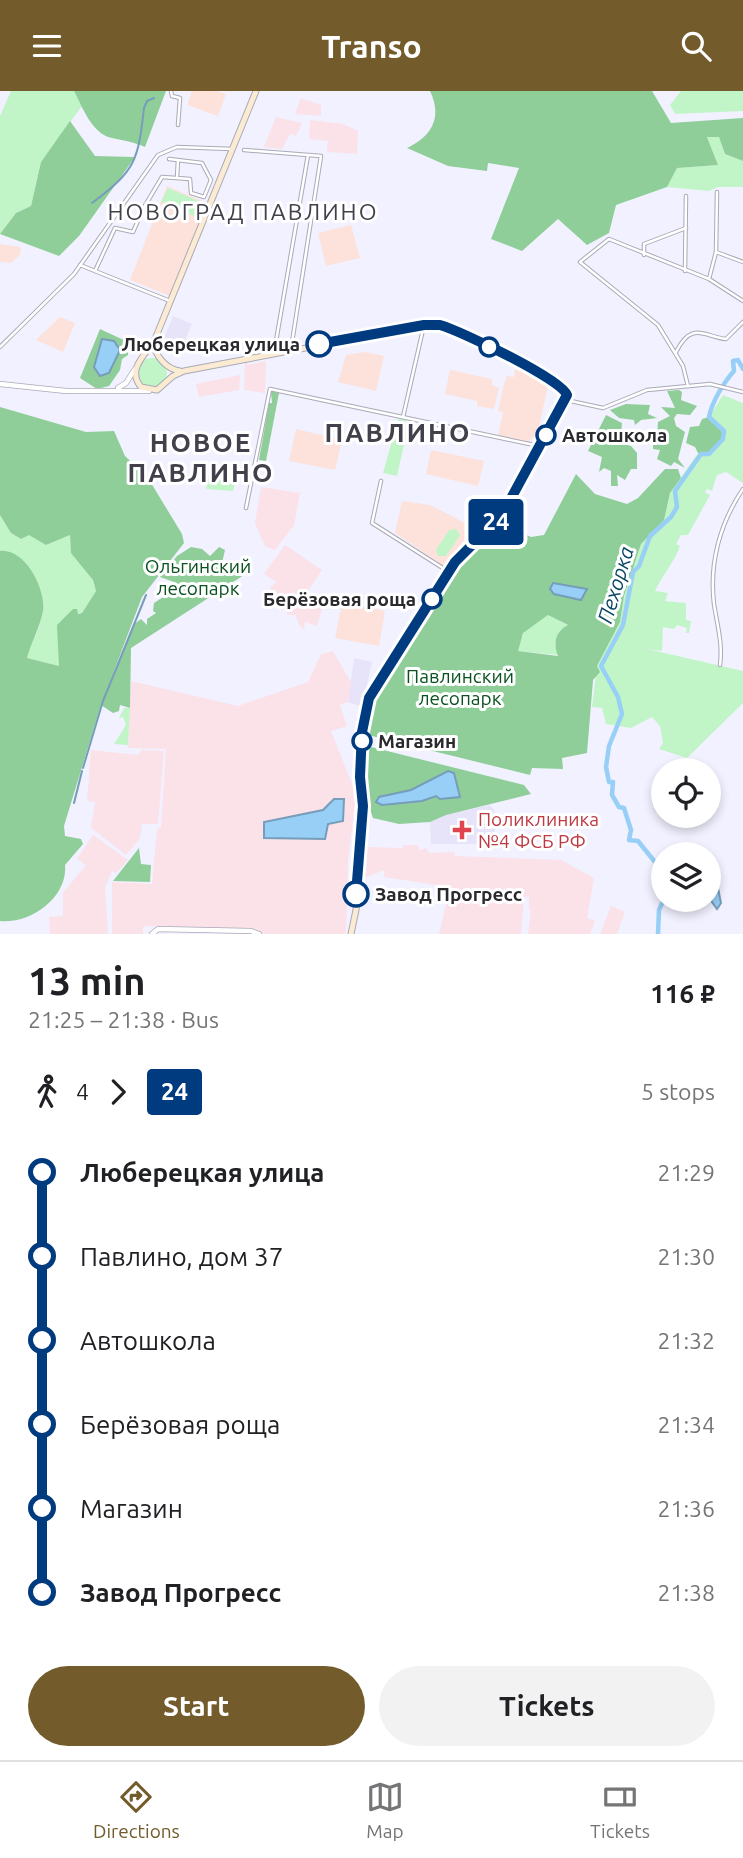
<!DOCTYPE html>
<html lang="en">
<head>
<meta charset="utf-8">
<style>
	:root { --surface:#fff; --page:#f2f2f2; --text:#202124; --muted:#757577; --line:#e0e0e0; --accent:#735b2b }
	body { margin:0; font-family:Ubuntu,sans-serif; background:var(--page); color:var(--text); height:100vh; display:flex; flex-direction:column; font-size:26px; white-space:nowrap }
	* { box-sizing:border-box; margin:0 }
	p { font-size:23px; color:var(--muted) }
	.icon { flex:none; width:38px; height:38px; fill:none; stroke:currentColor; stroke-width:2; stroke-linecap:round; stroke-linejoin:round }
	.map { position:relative; height:843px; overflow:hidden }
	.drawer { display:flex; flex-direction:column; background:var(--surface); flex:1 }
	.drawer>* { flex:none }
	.badge { padding:0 14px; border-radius:5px; font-size:24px; line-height:46px }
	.tools { position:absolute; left:651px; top:667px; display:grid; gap:14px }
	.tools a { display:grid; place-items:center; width:70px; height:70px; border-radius:50%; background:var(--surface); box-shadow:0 4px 10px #0003; font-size:35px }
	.map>.badge { position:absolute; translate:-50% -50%; box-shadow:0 0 0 4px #fff }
	.legs { display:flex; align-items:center; gap:10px; height:77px; padding:0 28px; font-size:23px }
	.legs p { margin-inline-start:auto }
	.headline { display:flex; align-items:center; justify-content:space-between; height:119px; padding:0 28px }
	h1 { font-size:38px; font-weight:700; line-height:52px }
	.primary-button { display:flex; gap:14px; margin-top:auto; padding:14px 28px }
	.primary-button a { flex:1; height:80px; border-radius:42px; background:var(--accent); color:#fff; font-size:28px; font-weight:700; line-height:80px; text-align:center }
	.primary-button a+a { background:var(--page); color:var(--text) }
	ul { padding:0 28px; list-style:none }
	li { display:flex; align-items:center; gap:24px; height:84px; font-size:26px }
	li i { display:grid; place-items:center; width:10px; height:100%; margin:0 9px; background:currentColor }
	li i::after { content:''; width:18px; height:18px; margin:-9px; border:5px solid; border-radius:50%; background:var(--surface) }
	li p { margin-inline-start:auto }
	li:first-child i { background:linear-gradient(#0000 50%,currentColor 0) }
	li:last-child i { background:linear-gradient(currentColor 50%,#0000 0) }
	header { display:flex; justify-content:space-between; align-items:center; height:91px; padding:0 28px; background:var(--accent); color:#fff; font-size:32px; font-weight:700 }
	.tabs { display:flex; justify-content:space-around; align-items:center; height:98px; border-top:2px solid var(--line); background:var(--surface); font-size:19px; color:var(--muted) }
	.tabs a { display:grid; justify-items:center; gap:4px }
	.tabs .selected { color:var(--accent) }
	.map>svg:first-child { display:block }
	.built { fill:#e7e4fa }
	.industrial { fill:#fbe1e8 }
	.education { fill:#fce2db }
	.green { fill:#c1f5c8 }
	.forest { fill:#8fce98; fill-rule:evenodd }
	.water { fill:#97cff6; stroke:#769dba; stroke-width:2 }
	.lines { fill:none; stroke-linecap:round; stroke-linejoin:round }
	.stream { stroke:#769dba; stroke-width:2 }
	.river { stroke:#97cff6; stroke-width:4.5 }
	.minor-casing { stroke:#aaa9b6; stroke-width:4.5 }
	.tertiary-casing { stroke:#aaa9b6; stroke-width:6 }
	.secondary-casing { stroke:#aaa9b6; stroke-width:7 }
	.minor { stroke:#fff; stroke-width:2.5 }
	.tertiary { stroke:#fff; stroke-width:4.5 }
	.secondary { stroke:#faebd2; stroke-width:5 }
	.line-1-casing { stroke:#fff; stroke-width:16 }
	.line-1 { stroke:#003b80; stroke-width:10 }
	.stop-1-dot { fill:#fff; stroke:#003b80; stroke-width:3.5 }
	.health-dot { fill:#e0444e; stroke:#fff; stroke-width:2.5 }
	.labels { text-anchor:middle; stroke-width:6; stroke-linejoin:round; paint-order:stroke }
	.stop-label { font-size:19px; font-weight:bold; fill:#2a292e; stroke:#fff; text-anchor:start }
	.park-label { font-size:19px; fill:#0b5221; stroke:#fff }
	.health-label { font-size:19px; fill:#be3a42; stroke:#fff; text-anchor:start }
	.water-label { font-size:21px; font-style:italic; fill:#0c4665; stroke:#fff }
	.quarter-label { font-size:23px; letter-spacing:2px; fill:#41404b; stroke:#fff }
	.district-label { font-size:26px; font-weight:bold; letter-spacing:2px; fill:#41404b; stroke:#fff }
</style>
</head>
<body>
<header><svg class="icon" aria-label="menu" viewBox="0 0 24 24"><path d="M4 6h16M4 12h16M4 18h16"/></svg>Transo<svg class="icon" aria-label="search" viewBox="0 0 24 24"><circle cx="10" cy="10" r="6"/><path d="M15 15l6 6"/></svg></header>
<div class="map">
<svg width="743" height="843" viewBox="0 0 743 843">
	<rect width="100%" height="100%" fill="#f2f1ff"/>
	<g class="built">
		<path d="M173,225L192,233L179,263L164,257L162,252Z"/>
		<path d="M354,567L372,571L362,616L348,611Z"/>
		<path d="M490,714L495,720V753H431L430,731L446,724Z"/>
	</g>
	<g class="industrial">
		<path d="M301,7L321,14V25L295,23Z"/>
		<path d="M276,26L302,32L296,45L290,43L282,58L264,56Z"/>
		<path d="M310,29L343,33L358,40L357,63L327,61L328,50L309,48Z"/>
		<path d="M266,270L265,302L244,299L245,271L248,274Z"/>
		<path d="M240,284L239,299L199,306L196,293Z"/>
		<path d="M261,396L300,402L294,434L275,459L265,455L255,432Z"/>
		<path d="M285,454L322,479L303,507L323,513L317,535L305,531L304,538L301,537L295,524H288L270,496L277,491L264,483Z"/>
		<path d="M333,560L351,591L348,611L340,614L347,635L331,640L356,703L348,769L346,843H263L251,838L146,835L143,836V843H112V791L152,793L157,739L161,736L166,658L128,657L131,590L238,615L308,591L321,563Z"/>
		<path d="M91,659L138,664L142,659L164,660L158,733H142L140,747L126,764L91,737L95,711L87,710Z"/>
		<path d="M93,744L128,769L116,782L112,780L105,796L108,843H50L49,826L63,825V802L86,774L77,768Z"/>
		<path d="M403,754H417L420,759L426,757L429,762L454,761L455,765L561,769L594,787L587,827L595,830L590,843H528L531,820L529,819V805L524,806L521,843H439L450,796L384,786V779L364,787L366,756L403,757Z"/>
		<path d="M611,815L625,821L617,843H600Z"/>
	</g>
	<g class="education">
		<path d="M192,0H217L226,3L218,25L187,14Z"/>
		<path d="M167,95L207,112L170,205L130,189Z"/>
		<path d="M351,134L360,167L326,175L318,142Z"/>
		<path d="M0,153L21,156L20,164L11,172L0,171Z"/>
		<path d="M60,226L75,232L63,261L36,249Z"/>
		<path d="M365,261L384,265L376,300L338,291L346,264Z"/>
		<path d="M516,274L549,291L538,339L529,351L498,344L503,321L498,320L503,296L507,285L514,286Z"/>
		<path d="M450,279L492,288V294L499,297L494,318L477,315V310L445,303Z"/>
		<path d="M296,338L342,349L335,379L289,370Z"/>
		<path d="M431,359L484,370L478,395L426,383Z"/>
		<path d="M402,410L430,414L473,436L445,476L395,442Z"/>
		<path d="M342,512L385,520L379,555L335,547Z"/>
	</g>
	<g class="green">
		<path d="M11,0H74L82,15L41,71L31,115L16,122L0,143V25Z"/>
		<path d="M681,0H743V20L675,23L670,14Z"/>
		<path d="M707,46H719L725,63L743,70V96H718L709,100L667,96L677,77L718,74Z"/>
		<path d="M168,97L201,111L194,125L161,111Z"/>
		<circle cx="152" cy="282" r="15"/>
		<path d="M723,304L743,312V392L726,381L717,384L712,400L707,398L705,401L710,404L688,444H681L676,453L680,455C675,470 663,483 655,500L668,502L665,510L686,512V529L691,530L689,542H686L687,537L677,534L674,538L663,536L662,560L647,558L743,580V612L687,667L659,658L663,652L660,635L652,626L631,637L606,633L602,617L592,616L597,575L620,531L624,505L641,453L664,428L670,402L698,362L706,364L721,336L709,326Z"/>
		<path d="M398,328L406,329L404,338L407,340L397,385L383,382Z"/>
		<path d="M209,383L236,388L233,400L206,398Z"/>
		<path d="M0,424L11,442L21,448L29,443L46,454L70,444L71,460L93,489L96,500L82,522H71L60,531L59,575L26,567C31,553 43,532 42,519C41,496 26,459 0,460Z"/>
		<path d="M456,438L460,444L446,465H438L436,459L449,439Z"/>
		<path d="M548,524L569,535L559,540L555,552L559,564L517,560L524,540Z"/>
		<path d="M124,617H130L128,654L114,653L126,634L123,626L119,627Z"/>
	</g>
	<g class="forest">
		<path d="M74,0H166L145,56C134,51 125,50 112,47C92,43 83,17 74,0Z"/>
		<path d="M430,0H652L671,32L743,27V70L725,63L719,46H707L718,74L677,77L667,96L616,114L609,142L587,154L558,128L522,160L491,148L519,77L488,72L487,80L448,75L407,57C431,46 443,27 430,0Z"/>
		<path d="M70,30L95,65L135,66L79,145L59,165L0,143L16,122L31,115L41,71Z"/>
		<path d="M100,238L128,251V264L122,268L120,279L109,295L97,298L80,287Z"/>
		<path d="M679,299L682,301L681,309L697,315L690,324L677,323L674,327L676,335L685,341L678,368L685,377L674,371L671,375L657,368L660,359L653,358V354L664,353L662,348L657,347L658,331L670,325L661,316L675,317L667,300Z"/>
		<path d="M271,300L279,302L266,370L259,369L269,312H272Z"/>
		<path d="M626,313L650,314L648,323L657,327L641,329L635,334L634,329L619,327L610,319Z"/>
		<path d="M0,316L86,341L114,340L125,365L148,387L182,443L184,452L142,506L103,609L133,534L141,528L147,534V528L156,522L153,520L154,512L177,497L174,491L160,486L177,465L191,456L202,458L210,465L219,456L225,459L222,472L228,480L244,484L131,557L130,617L120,614L119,620L113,622L101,614L64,735L65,745L81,748L83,753L65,774C68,806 31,833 0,830V460C25,457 46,498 43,520C40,536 31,552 27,567L59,575L57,534L73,518H77L78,523L82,522L96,500L93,489L71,462L70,444L46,454L29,444L21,448L11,442L0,424Z"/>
		<path d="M606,324L622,332L620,352L631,355L637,362V378H631L625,389L617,384L618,395H611V380L604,377L599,381L602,366L588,360Z"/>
		<path d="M709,326L721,336L723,348L709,363L698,362L695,356L686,352L690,336L699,335L702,328Z"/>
		<path d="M665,378H678L681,387L670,402L664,429L641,453L624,505L620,531L597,575L600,581L593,589L587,662L562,667L563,678L532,677L530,684L364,643L369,613L376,598L463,464L502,432L531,446L544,444L576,383L595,403L627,413L638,407ZM548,524L568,534C555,541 553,552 558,565L518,560L523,542Z"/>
		<path d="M363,654L524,694L531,703L446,724L430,731L399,733L373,727C366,708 362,675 363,654ZM448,680L460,702L382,714L379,706L411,699Z"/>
		<path d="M139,757L141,773L151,774L150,791L113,790Z"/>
	</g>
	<g class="water">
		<path d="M102,248L114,250L120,259L109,282L100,285L94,276Z"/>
		<path d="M553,492L587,498L581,509L554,503L550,498Z"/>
		<path d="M448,680L454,682L460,706L440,708L436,705L422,710L382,714L376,711L379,706L411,699Z"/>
		<path d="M334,708H344L343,730L328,733L325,748L264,747V731L323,719Z"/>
		<path d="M709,780L717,792L721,812L717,818L709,807Z"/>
	</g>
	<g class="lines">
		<g class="stream">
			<path d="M92,112C136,79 138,70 144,17L147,10L154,7"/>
			<path d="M83,677L103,610L146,504"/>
			<path d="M74,712L82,680"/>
		</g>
		<g class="river">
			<path d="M663,795L659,776L638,750L629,749L631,739L624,717L619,716L612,704L613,691H609L606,676L609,655L622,623L618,606L601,575L623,534L633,481L639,475L650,445L671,426L677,416L675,400L701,363H709L723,348L724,340L709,326C712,310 725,290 734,280L733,270L738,269L743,278"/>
			<path d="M658,843L659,819L664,808"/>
		</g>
		<defs>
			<g id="minor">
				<path d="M171,0L172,5L180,7L178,34"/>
				<path d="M244,59L321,65L291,258"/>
				<path d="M177,86L178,69"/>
				<path d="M716,161L743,171"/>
				<path d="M644,164V153L686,137"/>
				<path d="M80,174L170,210"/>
				<path d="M95,180L115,137L133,141L143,118L162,86L190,88L191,102L204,106L211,89L202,72L169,68"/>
				<path d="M685,180L686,105"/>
				<path d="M709,188L716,161L717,101"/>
				<path d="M0,256L74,183L158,64L177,56L232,58"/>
				<path d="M676,261C692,229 705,246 726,248L743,231"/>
				<path d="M274,262L308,64"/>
				<path d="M688,295L683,275L658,234L580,171L609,148L709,188L743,210"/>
				<path d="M566,309L603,317L647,299L710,293L743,301"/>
				<path d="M403,326L424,234"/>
				<path d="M381,390L372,432L449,481"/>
				<path d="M246,417L270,298L539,355"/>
				<path d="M720,574C723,553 717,533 714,513C709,472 720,432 743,398"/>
			</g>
			<g id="tertiary">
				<path d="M0,293L66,300H149"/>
				<path d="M118,297L126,292L135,278"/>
				<path d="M152,843L158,838L251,840L259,843"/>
			</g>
			<g id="secondary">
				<path d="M256,0L155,248C146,264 126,278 141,296L157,299L173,285L184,280L433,233C454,235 561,287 567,305L503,424L455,471L369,607L362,641L360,686L363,719L356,819L351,843"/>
				<path d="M154,251C154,264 166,278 180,280"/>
			</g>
		</defs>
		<use href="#minor" class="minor-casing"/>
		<use href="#tertiary" class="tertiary-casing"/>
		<use href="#secondary" class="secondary-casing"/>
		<use href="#minor" class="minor"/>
		<use href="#tertiary" class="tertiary"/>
		<use href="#secondary" class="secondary"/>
	</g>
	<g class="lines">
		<defs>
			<path id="line-1" d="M319,253L424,234H440C461,240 561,288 567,304L502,424L455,471L369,607L362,641L360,686L363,715L356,803"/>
		</defs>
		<use href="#line-1" class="line-1-casing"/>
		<use href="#line-1" class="line-1"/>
	</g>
	<g class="stop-1-dot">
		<circle cx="319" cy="253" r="12"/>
		<circle cx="489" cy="256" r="9"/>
		<circle cx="546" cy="344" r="9"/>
		<circle cx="432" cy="508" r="9"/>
		<circle cx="362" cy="650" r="9"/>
		<circle cx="356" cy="803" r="12"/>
	</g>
	<path class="health-dot" d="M458.5 728.5h7v7h7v7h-7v7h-7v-7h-7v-7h7z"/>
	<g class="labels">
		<g class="stop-label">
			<text x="300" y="260" text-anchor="end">Люберецкая улица</text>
			<text x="562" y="351">Автошкола</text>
			<text x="416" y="515" text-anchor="end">Берёзовая роща</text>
			<text x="378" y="657">Магазин</text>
			<text x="375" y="810">Завод Прогресс</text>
		</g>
		<g class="park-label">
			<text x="198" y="482">Ольгинский<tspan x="198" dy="22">лесопарк</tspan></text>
			<text x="460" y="592">Павлинский<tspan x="460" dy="22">лесопарк</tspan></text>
		</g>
		<g class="health-label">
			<text x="478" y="735">Поликлиника<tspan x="478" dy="22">№4 ФСБ РФ</tspan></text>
		</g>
		<g class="water-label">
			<text transform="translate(616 494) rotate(-73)" y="7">Пехорка</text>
		</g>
		<g class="quarter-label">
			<text x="243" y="129">НОВОГРАД ПАВЛИНО</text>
		</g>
		<g class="district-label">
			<text x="398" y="351">ПАВЛИНО</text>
			<text x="201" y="361">НОВОЕ<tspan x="201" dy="30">ПАВЛИНО</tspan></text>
		</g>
	</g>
</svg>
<div class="tools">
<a><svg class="icon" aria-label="locate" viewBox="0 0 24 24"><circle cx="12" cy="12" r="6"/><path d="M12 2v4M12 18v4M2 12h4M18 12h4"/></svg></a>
<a><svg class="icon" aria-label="layers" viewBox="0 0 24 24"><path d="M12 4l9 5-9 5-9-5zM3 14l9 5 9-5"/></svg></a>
</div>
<b class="badge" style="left:496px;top:431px;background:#003b80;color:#fff">24</b>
</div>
<section class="drawer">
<div class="headline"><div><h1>13 min</h1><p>21:25 – 21:38 · Bus</p></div><b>116 ₽</b></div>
<div class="legs"><svg class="icon" aria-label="walk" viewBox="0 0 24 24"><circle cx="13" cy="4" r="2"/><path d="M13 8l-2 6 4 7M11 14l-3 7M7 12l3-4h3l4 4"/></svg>4<svg class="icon" aria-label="forward" viewBox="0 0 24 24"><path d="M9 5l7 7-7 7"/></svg><b class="badge" style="background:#003b80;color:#fff">24</b><p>5 stops</p></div>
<ul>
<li><i style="color:#003b80"></i><b>Люберецкая улица</b><p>21:29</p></li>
<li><i style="color:#003b80"></i><span>Павлино, дом 37</span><p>21:30</p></li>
<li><i style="color:#003b80"></i><span>Автошкола</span><p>21:32</p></li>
<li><i style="color:#003b80"></i><span>Берёзовая роща</span><p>21:34</p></li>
<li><i style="color:#003b80"></i><span>Магазин</span><p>21:36</p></li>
<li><i style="color:#003b80"></i><b>Завод Прогресс</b><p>21:38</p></li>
</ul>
<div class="primary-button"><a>Start</a><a>Tickets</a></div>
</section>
<nav class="tabs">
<a class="selected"><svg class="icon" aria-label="directions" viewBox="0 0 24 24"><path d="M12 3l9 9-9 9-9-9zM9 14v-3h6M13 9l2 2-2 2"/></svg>Directions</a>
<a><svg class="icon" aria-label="map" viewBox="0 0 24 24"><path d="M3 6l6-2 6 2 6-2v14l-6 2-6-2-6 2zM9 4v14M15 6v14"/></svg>Map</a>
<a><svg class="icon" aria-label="tickets" viewBox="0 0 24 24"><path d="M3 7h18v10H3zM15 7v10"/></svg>Tickets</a>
</nav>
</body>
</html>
